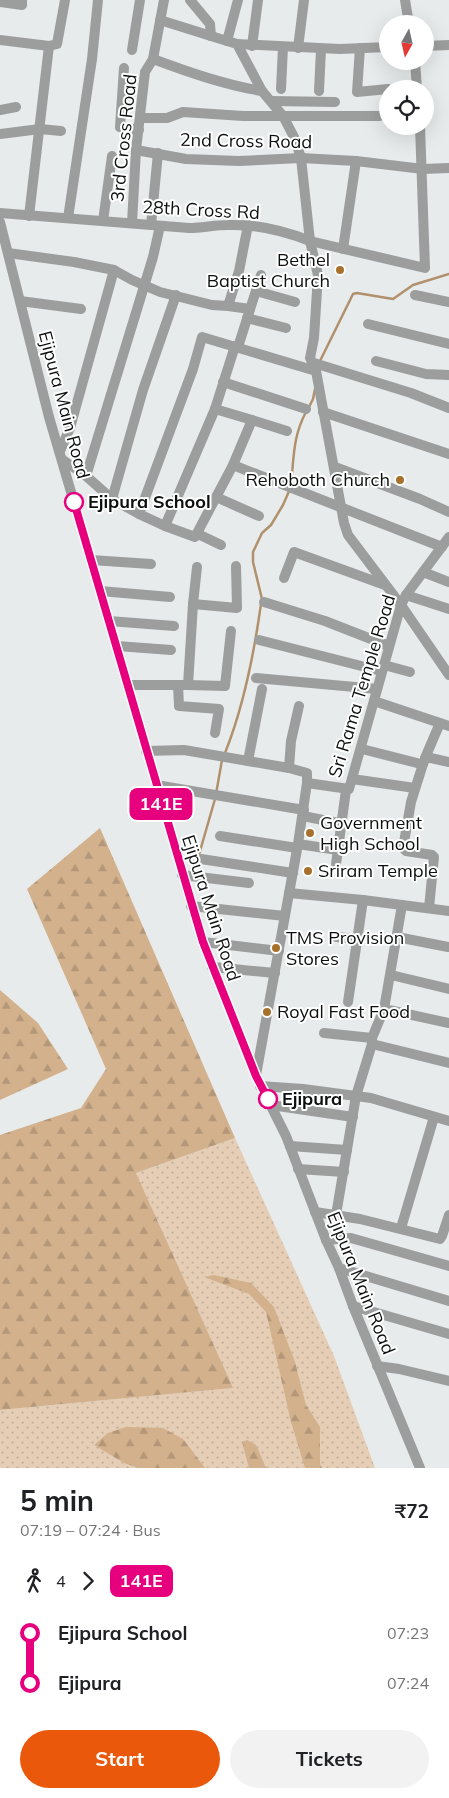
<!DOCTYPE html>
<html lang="en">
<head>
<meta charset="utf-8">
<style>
	:root { --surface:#fff; --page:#f2f2f2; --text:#202124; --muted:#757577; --accent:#ea580c }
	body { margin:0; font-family:Mulish,sans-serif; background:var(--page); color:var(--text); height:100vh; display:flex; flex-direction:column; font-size:19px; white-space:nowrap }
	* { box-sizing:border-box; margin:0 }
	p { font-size:16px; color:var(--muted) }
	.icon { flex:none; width:28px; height:28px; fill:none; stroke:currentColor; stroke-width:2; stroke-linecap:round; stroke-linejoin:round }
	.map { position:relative; height:1468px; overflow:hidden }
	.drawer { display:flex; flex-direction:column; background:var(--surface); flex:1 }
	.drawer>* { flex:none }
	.badge { padding:0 10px; border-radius:8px; font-size:18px; line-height:32px }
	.needle { width:32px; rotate:188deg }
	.buttons { position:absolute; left:379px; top:15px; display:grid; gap:10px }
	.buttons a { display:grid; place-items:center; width:55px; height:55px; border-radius:50%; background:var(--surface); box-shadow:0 5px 20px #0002; font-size:25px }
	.map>.badge { position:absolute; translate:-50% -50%; box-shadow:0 0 0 2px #fff }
	.legs { display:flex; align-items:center; gap:8px; height:55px; padding:0 20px; font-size:16px }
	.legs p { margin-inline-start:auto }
	.overview { display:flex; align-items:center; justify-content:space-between; height:85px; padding:0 20px }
	h1 { font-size:28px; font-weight:700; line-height:38px }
	.action { display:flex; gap:10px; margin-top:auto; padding:10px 20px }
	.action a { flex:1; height:58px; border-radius:30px; background:var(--accent); color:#fff; font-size:20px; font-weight:700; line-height:58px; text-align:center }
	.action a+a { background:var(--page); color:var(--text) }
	ul { padding:0 20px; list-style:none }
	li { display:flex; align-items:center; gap:18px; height:50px; font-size:19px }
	li i { display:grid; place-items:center; width:8px; height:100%; margin:0 6px; background:currentColor }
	li i::after { content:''; width:12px; height:12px; margin:-6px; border:4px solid; border-radius:50%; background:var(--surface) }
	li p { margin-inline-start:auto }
	li:first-child i { background:linear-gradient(#0000 50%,currentColor 0) }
	li:last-child i { background:linear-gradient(currentColor 50%,#0000 0) }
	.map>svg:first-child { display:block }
	.grass { fill:url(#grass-dots) }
	.forest { fill:url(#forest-firs) }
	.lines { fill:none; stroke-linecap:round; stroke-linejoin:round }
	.stream { stroke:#b1916d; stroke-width:2.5 }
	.minor { stroke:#9c9e9e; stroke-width:10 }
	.line-1-casing { stroke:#fff; stroke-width:11 }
	.line-1 { stroke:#e6007e; stroke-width:8 }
	.poi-dot { fill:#a7712c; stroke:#fff; stroke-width:2 }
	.stop-1-dot { fill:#fff; stroke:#e6007e; stroke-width:2.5 }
	.labels { text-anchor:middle; stroke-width:4; stroke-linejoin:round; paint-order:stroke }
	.street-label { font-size:18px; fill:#0d0f0f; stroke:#fff }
	.poi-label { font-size:18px; fill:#0d0f0f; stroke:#fff; text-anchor:start }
	.stop-label { font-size:18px; font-weight:bold; fill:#0d0f0f; stroke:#fff; text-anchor:start }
</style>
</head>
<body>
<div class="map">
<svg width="449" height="1468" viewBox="0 0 449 1468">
	<defs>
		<pattern id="grass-dots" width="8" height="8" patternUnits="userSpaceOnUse" patternTransform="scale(1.25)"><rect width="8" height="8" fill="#e5ceb5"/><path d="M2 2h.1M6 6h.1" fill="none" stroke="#c3b09a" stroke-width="1.8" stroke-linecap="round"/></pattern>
		<pattern id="forest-firs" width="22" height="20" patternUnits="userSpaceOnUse" patternTransform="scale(1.25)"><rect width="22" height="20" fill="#d2b18c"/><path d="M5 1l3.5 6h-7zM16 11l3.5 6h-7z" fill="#b39778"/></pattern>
	</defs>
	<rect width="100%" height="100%" fill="#e7ebec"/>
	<path class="grass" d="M235,1138L334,1356L375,1468H0V1410L232,1388L136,1173Z"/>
	<g class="forest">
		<path d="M100,828L235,1138L136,1173L233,1388L0,1410V1135L81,1108L106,1069L27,889Z"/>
		<path d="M0,990L38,1023L68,1069L0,1100Z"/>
		<path d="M214,1275L251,1283L274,1307L295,1362L306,1405L320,1427V1464L322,1468H305L291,1422L266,1312L249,1294L204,1277Z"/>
		<path d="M126,1427L163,1428L183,1439L205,1468H138L124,1463L94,1445L108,1433Z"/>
		<path d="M247,1440L256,1445L266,1468H249L242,1442Z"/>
	</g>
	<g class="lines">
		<g class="stream">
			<path d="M320,361L353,294L357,293L393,299L413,285L449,274"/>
			<path d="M309,407L313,399L315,389"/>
			<path d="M291,484C294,457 293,436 306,412"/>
			<path d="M262,599L253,562V552L262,533L271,525L283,505L290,489"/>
			<path d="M225,753C244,706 254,654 261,604"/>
			<path d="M216,794L222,760"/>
			<path d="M196,865L215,799"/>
		</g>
		<g class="minor">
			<path d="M190,0L210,24L211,36L237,44L262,91L283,116L295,139L301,158L310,241L318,275L314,338L310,358L316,371L344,523L348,535L401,605L449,675"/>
			<path d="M405,0L409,24"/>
			<path d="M0,2L22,5V0"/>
			<path d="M160,20L211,36"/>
			<path d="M0,40L49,46L57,44L65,0"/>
			<path d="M227,41L238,0"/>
			<path d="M237,44L340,49L388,47"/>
			<path d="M252,46L258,0"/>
			<path d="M425,46L449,45"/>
			<path d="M298,48L304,0"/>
			<path d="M360,48L357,92L388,89"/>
			<path d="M132,50L140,0"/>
			<path d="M153,59C188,72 225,85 262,91"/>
			<path d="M415,61L417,89"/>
			<path d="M124,68L120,127L139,130"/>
			<path d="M281,89L283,47"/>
			<path d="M394,89L417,87"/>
			<path d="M319,91L321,49"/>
			<path d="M271,101L335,102"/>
			<path d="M0,110L16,107"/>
			<path d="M140,118H167L183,112L243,116H380"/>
			<path d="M0,134L40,129L61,131"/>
			<path d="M136,150L186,159L239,161L301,158L356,161L423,169L449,168"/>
			<path d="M0,213L189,228C202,228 215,225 228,225C256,224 285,231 310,241L425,268L420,126"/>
			<path d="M29,216L49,46"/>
			<path d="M68,218L92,59L98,0"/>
			<path d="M103,221L112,156"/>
			<path d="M0,222L49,417L203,942L256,1076L286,1136L326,1240L339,1268L353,1306L420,1468"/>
			<path d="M132,223L136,150L145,72L153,59L164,0"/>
			<path d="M151,225L158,153"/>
			<path d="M343,249L356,161"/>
			<path d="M8,253L74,262L114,270L132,280L160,292L212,305L228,306L239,271L248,225"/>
			<path d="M256,291L295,302"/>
			<path d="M415,295L449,302"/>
			<path d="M20,301L81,309"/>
			<path d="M228,306L250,309"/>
			<path d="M247,318L286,328"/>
			<path d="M368,324L449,344"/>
			<path d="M238,347L261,275"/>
			<path d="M376,361L426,374L449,375"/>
			<path d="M314,363L411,393L449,408"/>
			<path d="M223,382L306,409"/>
			<path d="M323,412L449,454"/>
			<path d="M252,420L287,431"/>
			<path d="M60,451L70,428L114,270"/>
			<path d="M63,460L86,476L112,499L139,514L165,526L195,537L233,465L252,420L215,409"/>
			<path d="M233,465L442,547"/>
			<path d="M335,467L420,499L449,512"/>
			<path d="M86,476L153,257L160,226"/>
			<path d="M216,497L259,516"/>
			<path d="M112,499L143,390L176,295"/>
			<path d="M139,514L193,369L202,337L316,371"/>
			<path d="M165,526L215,409L235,346"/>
			<path d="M198,534L221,545"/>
			<path d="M91,560L151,564"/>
			<path d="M423,572L449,582"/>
			<path d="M284,578L294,552L385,585"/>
			<path d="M100,591L170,597"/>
			<path d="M406,595L449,609"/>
			<path d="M264,602L325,621L389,646"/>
			<path d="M193,604L197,567"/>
			<path d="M109,621L174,626"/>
			<path d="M259,640L381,671"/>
			<path d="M117,646L171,650"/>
			<path d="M384,665L410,672"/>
			<path d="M256,678L377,689"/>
			<path d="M127,685H188L193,604L237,608L236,566"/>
			<path d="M178,685L179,706L219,709L215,733"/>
			<path d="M188,685L225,686L231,631"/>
			<path d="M374,701L449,726"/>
			<path d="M362,749L421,764H423L426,757L449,762"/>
			<path d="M146,751L184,750L289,768L291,741L299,706"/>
			<path d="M425,758L440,723"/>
			<path d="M248,761L262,689"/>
			<path d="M423,764L411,802L403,848L406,851L432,855L434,857L429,908"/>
			<path d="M289,768L307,773V783"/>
			<path d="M352,779L415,788"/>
			<path d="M156,785L304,810"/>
			<path d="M303,816L343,824"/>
			<path d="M220,836L297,848"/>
			<path d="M298,844L338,850"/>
			<path d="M201,859L293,873"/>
			<path d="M336,864L346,790"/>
			<path d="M182,875L249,883"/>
			<path d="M289,893L363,900L449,911"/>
			<path d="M402,905L384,1009L449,1023"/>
			<path d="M191,906L285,916"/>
			<path d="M336,937L357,939"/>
			<path d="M397,937L448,947"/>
			<path d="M203,942L279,951"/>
			<path d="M212,967L275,973"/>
			<path d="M391,975L449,989"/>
			<path d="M348,1002L363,900"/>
			<path d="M384,1009L372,1038V1044L449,1063"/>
			<path d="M324,1033L372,1038"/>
			<path d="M256,1075L298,844L307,783L349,789L401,605L406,595L449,537"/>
			<path d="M260,1086L303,1089L371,1098L449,1121"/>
			<path d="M271,1105L353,1117"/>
			<path d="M290,1146L347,1150"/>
			<path d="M298,1169L344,1172"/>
			<path d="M315,1212L360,1219L440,1239L442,1236L449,1215"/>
			<path d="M336,1215L356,1096L372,1044"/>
			<path d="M401,1228L434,1117"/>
			<path d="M326,1240L351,1238L449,1266"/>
			<path d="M339,1268L449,1301"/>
			<path d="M353,1306L449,1334"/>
			<path d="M377,1366L399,1369L449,1381"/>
		</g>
	</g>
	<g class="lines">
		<defs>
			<path id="line-1" d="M74,502L203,942L256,1076L268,1099"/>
		</defs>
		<use href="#line-1" class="line-1-casing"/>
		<use href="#line-1" class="line-1"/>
	</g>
	<g class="poi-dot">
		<circle cx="340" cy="270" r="5"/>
		<circle cx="400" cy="480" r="5"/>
		<circle cx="310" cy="833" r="5"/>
		<circle cx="308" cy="871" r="5"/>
		<circle cx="276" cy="948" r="5"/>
		<circle cx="267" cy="1012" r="5"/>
	</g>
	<g class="stop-1-dot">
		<circle cx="74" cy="502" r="9"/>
		<circle cx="268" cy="1099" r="9"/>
	</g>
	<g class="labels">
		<g class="street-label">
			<text transform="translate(124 138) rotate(-84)" y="6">3rd Cross Road</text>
			<text transform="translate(246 141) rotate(1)" y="6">2nd Cross Road</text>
			<text transform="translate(201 210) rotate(3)" y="6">28th Cross Rd</text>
			<text transform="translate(64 405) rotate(75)" y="6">Ejipura Main Road</text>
			<text transform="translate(362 686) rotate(-73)" y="6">Sri Rama Temple Road</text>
			<text transform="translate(211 908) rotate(72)" y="6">Ejipura Main Road</text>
			<text transform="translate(361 1283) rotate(68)" y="6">Ejipura Main Road</text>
		</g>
		<g class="poi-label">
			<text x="330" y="266" text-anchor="end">Bethel<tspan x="330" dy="21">Baptist Church</tspan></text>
			<text x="390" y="486" text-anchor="end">Rehoboth Church</text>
			<text x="320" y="829">Government<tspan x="320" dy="21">High School</tspan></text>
			<text x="318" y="877">Sriram Temple</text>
			<text x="286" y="944">TMS Provision<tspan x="286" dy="21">Stores</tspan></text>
			<text x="277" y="1018">Royal Fast Food</text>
		</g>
		<g class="stop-label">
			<text x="88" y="508">Ejipura School</text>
			<text x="282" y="1105">Ejipura</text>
		</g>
	</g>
</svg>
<div class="buttons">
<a><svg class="needle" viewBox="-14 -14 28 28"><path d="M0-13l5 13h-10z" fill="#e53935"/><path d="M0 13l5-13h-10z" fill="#757577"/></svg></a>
<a><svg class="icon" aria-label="locate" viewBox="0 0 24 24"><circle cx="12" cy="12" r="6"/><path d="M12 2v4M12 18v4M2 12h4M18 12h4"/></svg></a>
</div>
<b class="badge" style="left:161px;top:804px;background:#e6007e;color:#fff">141E</b>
</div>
<section class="drawer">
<div class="overview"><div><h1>5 min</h1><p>07:19 – 07:24 · Bus</p></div><b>₹72</b></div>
<div class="legs"><svg class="icon" aria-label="walk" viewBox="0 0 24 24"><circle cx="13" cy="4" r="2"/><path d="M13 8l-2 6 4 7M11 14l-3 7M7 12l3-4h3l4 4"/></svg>4<svg class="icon" aria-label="forward" viewBox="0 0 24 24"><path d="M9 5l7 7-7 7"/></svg><b class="badge" style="background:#e6007e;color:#fff">141E</b></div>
<ul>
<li><i style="color:#e6007e"></i><b>Ejipura School</b><p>07:23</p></li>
<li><i style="color:#e6007e"></i><b>Ejipura</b><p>07:24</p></li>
</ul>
<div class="action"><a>Start</a><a>Tickets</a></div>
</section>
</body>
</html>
